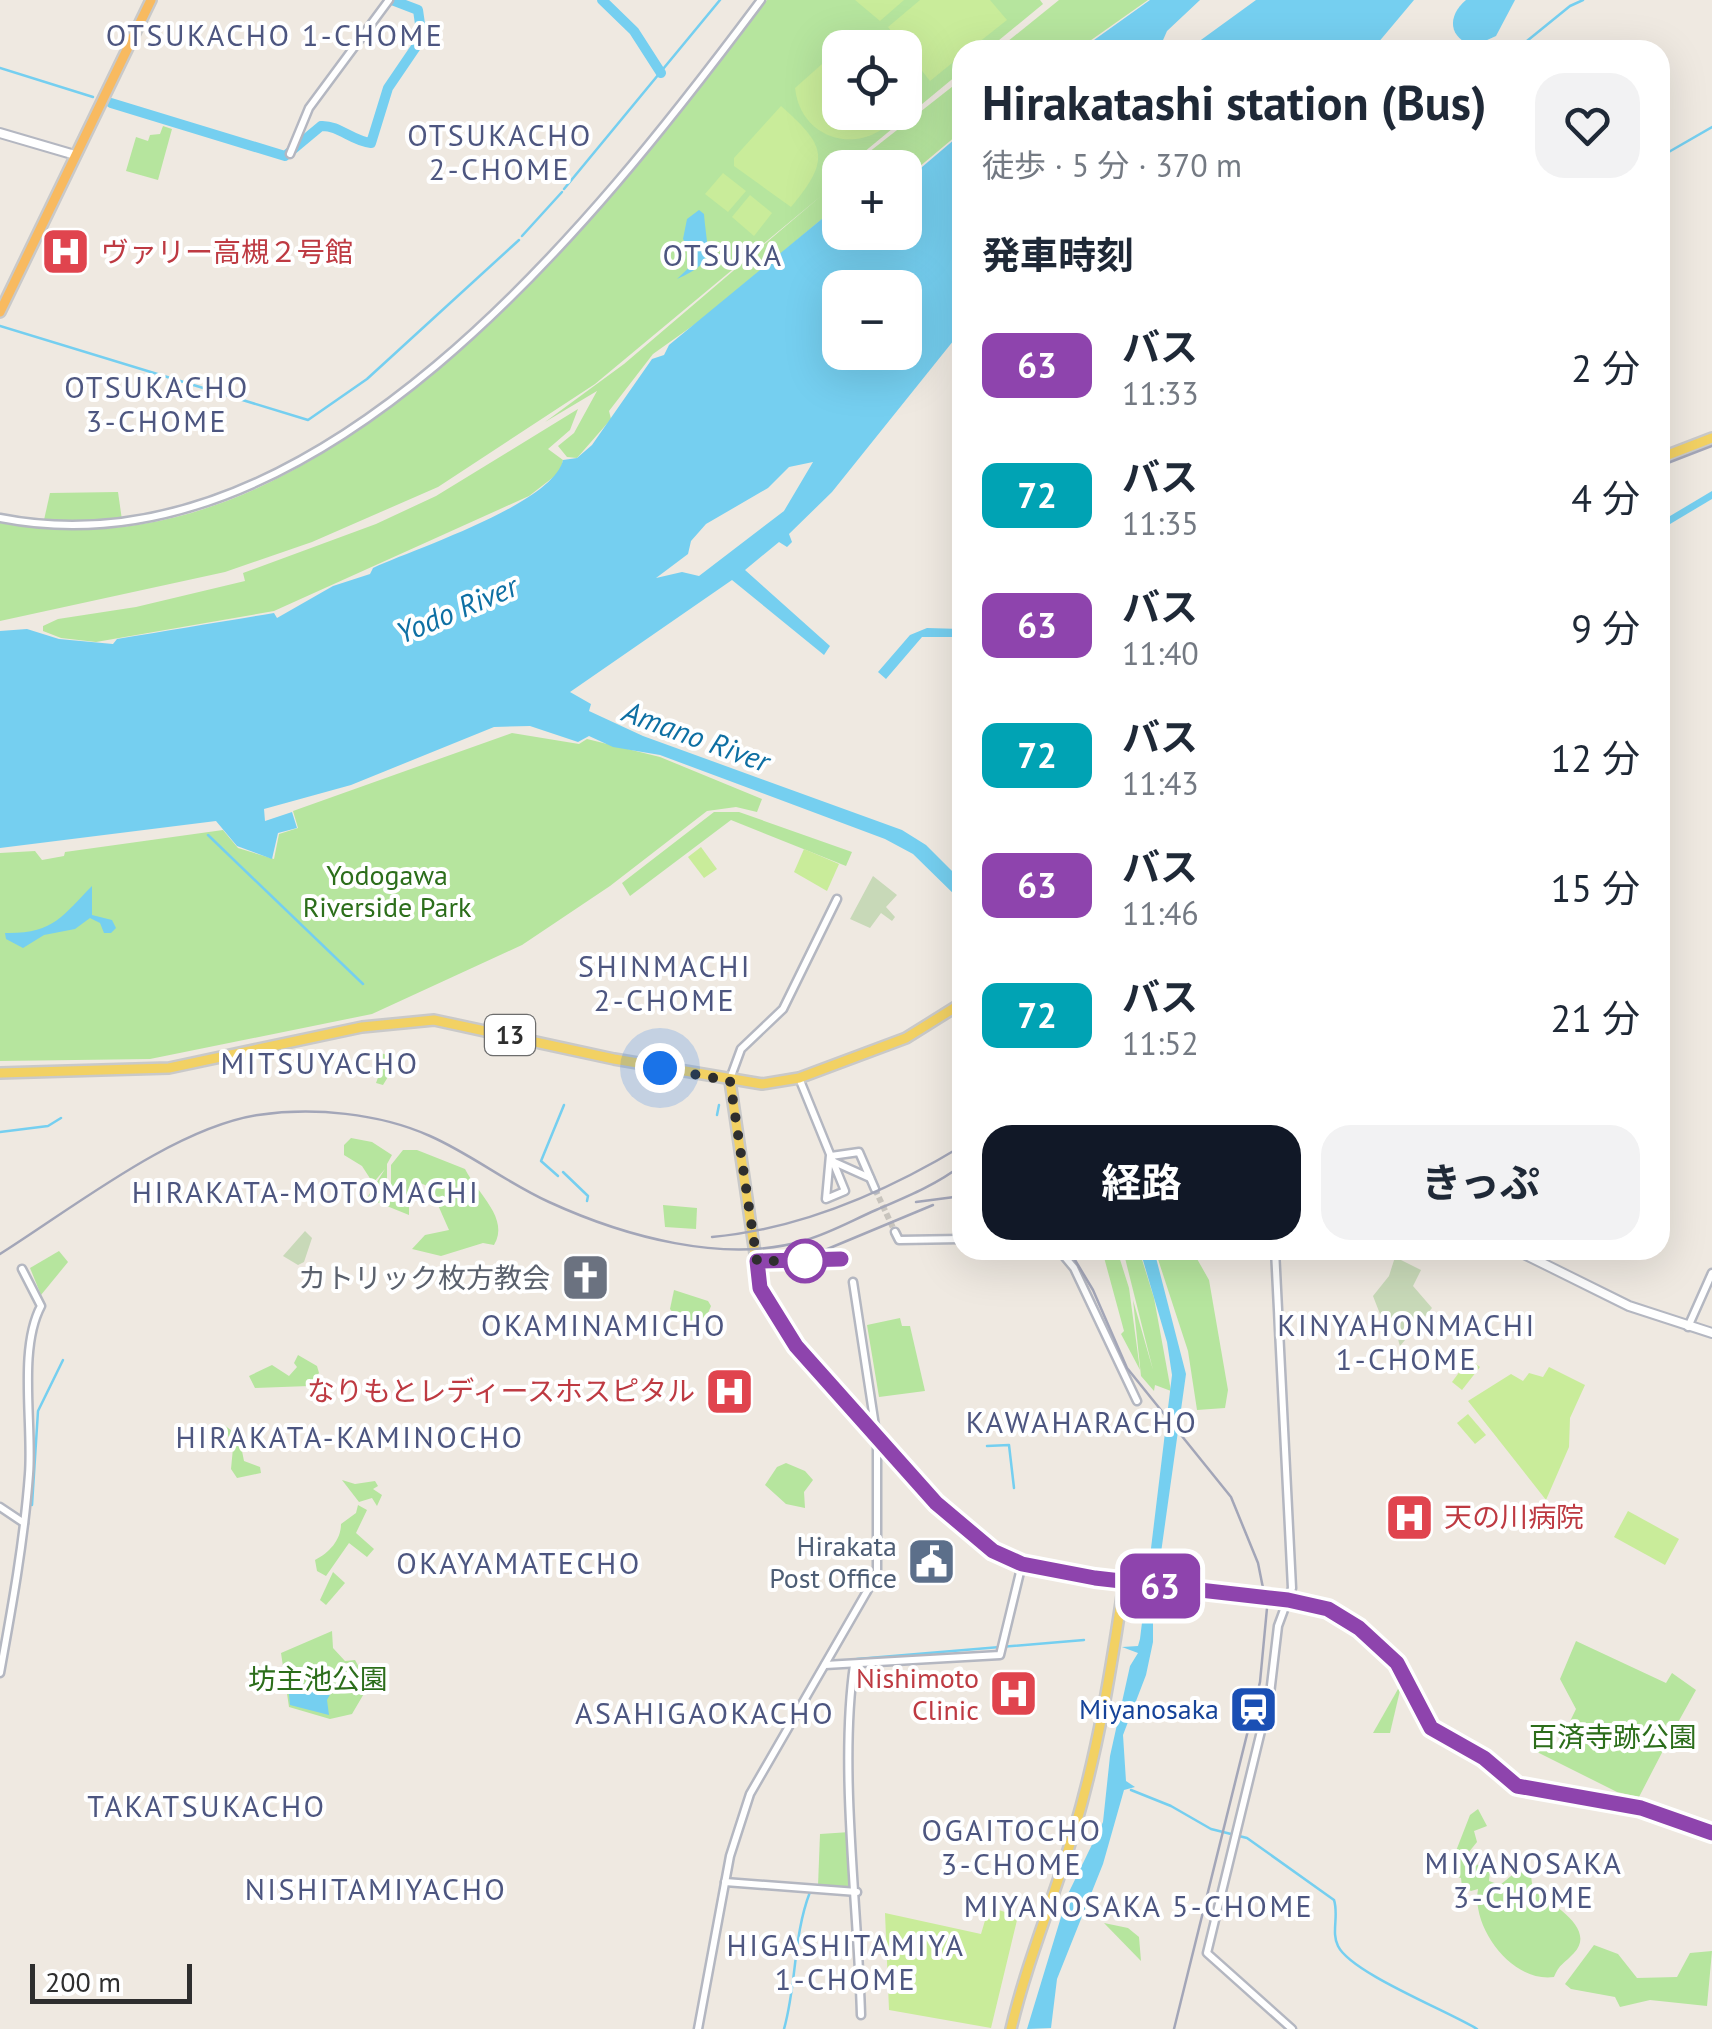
<!DOCTYPE html>
<html lang="ja">
<head>
<meta charset="utf-8">
<style>
	:root { --surface:#fff; --page:#f2f2f3; --text:#1f2937; --muted:#747a83; --accent:#111827 }
	body { margin:0; font-family:"PT Sans","Noto Sans JP",sans-serif; background:var(--page); color:var(--text); height:100vh; display:flex; flex-direction:column; font-size:38px; white-space:nowrap }
	* { box-sizing:border-box; margin:0 }
	p { font-size:32px; color:var(--muted) }
	.icon { flex:none; width:55px; height:55px; fill:none; stroke:currentColor; stroke-width:2; stroke-linecap:round; stroke-linejoin:round }
	.map { position:relative; flex:1; overflow:hidden }
	.panel { position:absolute; left:952px; top:40px; width:718px; height:1220px; display:flex; flex-direction:column; background:var(--surface); border-radius:30px; box-shadow:0 10px 40px #0002 }
	.panel>* { flex:none }
	.badge { padding:0 20px; border-radius:15px; font-size:35px; line-height:65px }
	.buttons { position:absolute; left:822px; top:30px; display:grid; gap:20px }
	.buttons a { display:grid; place-items:center; width:100px; height:100px; border-radius:20px; background:var(--surface); box-shadow:0 10px 40px #0002; font-size:50px }
	.scale { position:absolute; left:30px; bottom:25px; width:162px; box-sizing:border-box; padding-left:10px; border:5px solid #2e2e2e; border-top:0; font-size:28px; line-height:35px; white-space:nowrap; color:#2e2e2e; -webkit-text-stroke:8px #fff; paint-order:stroke }
	.you { position:absolute; width:50px; height:50px; margin:-25px; border:8px solid #fff; border-radius:50%; background:#1a73e8; box-shadow:0 0 0 15px #1a73e833 }
	.map>.badge { position:absolute; translate:-50% -50%; box-shadow:0 0 0 5px #fff }
	h2 { padding:0 30px; font-size:38px; line-height:90px }
	.round { display:grid; place-items:center; flex:none; width:105px; height:105px; border-radius:30px; background:var(--page) }
	.overview { display:flex; align-items:center; justify-content:space-between; height:170px; padding:0 30px }
	h1 { font-size:48px; font-weight:700; line-height:75px }
	.primary-button { display:flex; gap:20px; margin-top:auto; padding:20px 30px }
	.primary-button a { flex:1; height:115px; border-radius:30px; background:var(--accent); color:#fff; font-size:40px; font-weight:700; line-height:115px; text-align:center }
	.primary-button a+a { background:var(--page); color:var(--text) }
	ul { padding:0; list-style:none }
	li { display:flex; align-items:center; gap:30px; height:130px; padding:0 30px }
	li div { flex:1 }
	li b { display:block; font-size:38px }
	li em { font-style:normal }
	li .badge { min-width:110px; font-weight:700; text-align:center }
	.map>svg:first-child { display:block }
	.green { fill:#b6e59e; fill-rule:evenodd }
	.cemetery { fill:#c8d9b8 }
	.pitch { fill:#c9ec9a }
	.water { fill:#75cff0; fill-rule:evenodd }
	.lines { fill:none; stroke-linecap:round; stroke-linejoin:round }
	.stream { stroke:#75cff0; stroke-width:2.5 }
	.river { stroke:#75cff0; stroke-width:10 }
	.tertiary-tunnel { stroke:#c8c4bd; stroke-width:6; stroke-dasharray:6 3; stroke-linecap:butt }
	.tertiary-casing { stroke:#b4b7c1; stroke-width:11 }
	.secondary-casing { stroke:#b4b7c1; stroke-width:12 }
	.primary-casing { stroke:#c9c9c9; stroke-width:14 }
	.trunk-casing { stroke:#c9c9c9; stroke-width:14 }
	.tertiary { stroke:#fff; stroke-width:6 }
	.secondary { stroke:#fff; stroke-width:8 }
	.primary { stroke:#f2d163; stroke-width:9 }
	.trunk { stroke:#f8ba60; stroke-width:9 }
	.rail { stroke:#a3a6b8; stroke-width:2.5 }
	.line-casing { stroke:#fff; stroke-width:22 }
	.line { stroke:#8e44ad; stroke-width:15 }
	.walk { stroke:#2e2e2e; stroke-width:10; stroke-dasharray:0 18 }
	.stop-dot { fill:#fff; stroke:#8e44ad; stroke-width:5 }
	.labels { text-anchor:middle; stroke-width:8; stroke-linejoin:round; paint-order:stroke }
	.shield { fill:#fff; stroke:#6d6d6d; stroke-width:2.5 }
	.shield-label { font-size:25px; font-weight:bold; fill:#2e2e2e }
	.health-label { font-size:28px; fill:#be3a42; stroke:#fff; text-anchor:start }
	.park-label { font-size:28px; fill:#2c6e1b; stroke:#fff }
	.worship-label { font-size:28px; fill:#5b616d; stroke:#fff; text-anchor:end }
	.service-label { font-size:28px; fill:#4e5e75; stroke:#fff; text-anchor:end }
	.transit-label { font-size:28px; fill:#164399; stroke:#fff; text-anchor:end }
	.neighbourhood-label { font-size:30px; letter-spacing:2.5px; fill:#4d5680; stroke:#fff }
	.water-label { font-size:30px; font-style:italic; fill:#0d6fa3; stroke:#fff }
</style>
</head>
<body>
<div class="map">
<svg width="1712" height="2029" viewBox="0 0 1712 2029">
	<rect width="100%" height="100%" fill="#efe9e1"/>
	<g class="green">
		<path d="M767,0H1040L1043,4L987,50H962V71L846,167L840,168L830,182L840,174V204L705,317L653,354L609,411L611,419L577,458L567,457L558,446L574,433L597,391L545,422L624,364L821,196L595,384L438,487L312,542L225,572L0,621V523C223,562 392,421 536,270C618,184 693,94 767,0ZM840,48H905V112H840Z"/>
		<path d="M1059,0H1148L1077,50H997Z"/>
		<path d="M962,79V131L913,172L912,186L905,187V168L850,167Z"/>
		<path d="M163,126L172,129L158,180L126,171L136,137L148,141L150,135L160,134Z"/>
		<path d="M578,409L570,430L548,449L563,460L560,472L529,496L274,611L96,642L61,638L43,631V626L58,619L136,607L245,581L243,573L376,524L436,496Z"/>
		<path d="M118,492L122,520H44L50,493Z"/>
		<path d="M512,733L579,744L587,739L660,757L762,799L757,812L736,807L707,811L610,886L522,945L372,1014L150,1059L0,1061V853L35,851L42,860L64,856L65,852L223,830L238,848L274,859L279,834L298,828L293,811Z"/>
		<path d="M714,812H739L852,852L846,866L731,820L630,896L622,883Z"/>
		<path d="M378,1052L399,1059L383,1085L376,1083L380,1072L373,1068Z"/>
		<path d="M351,1138L372,1142L392,1155L387,1164V1194H391V1165L403,1150H417L465,1169C478,1194 510,1219 494,1245L483,1243L441,1256L412,1249L425,1235L449,1230L430,1187L420,1183L409,1202V1215L367,1198L385,1169L373,1183L362,1166L344,1155V1145Z"/>
		<path d="M663,1205L697,1208L696,1229L665,1227Z"/>
		<path d="M1102,1250H1117L1129,1288L1140,1370L1121,1334L1124,1331Z"/>
		<path d="M1123,1250H1139L1154,1298L1171,1391L1155,1385L1154,1391L1141,1376L1133,1300L1153,1370Z"/>
		<path d="M1155,1250H1192L1209,1280L1228,1390L1225,1408L1197,1410L1188,1351Z"/>
		<path d="M59,1251L68,1262L41,1295L30,1268Z"/>
		<path d="M674,1290L708,1301L711,1306L706,1318L684,1326L670,1309Z"/>
		<path d="M900,1318L902,1326H910L925,1391L879,1397L867,1325Z"/>
		<path d="M298,1355L317,1366L319,1373L309,1386L255,1388L249,1376L272,1365L289,1376L297,1367L294,1363Z"/>
		<path d="M224,1425L239,1436L244,1461L260,1467L261,1473L237,1478L231,1469L233,1448Z"/>
		<path d="M786,1463L805,1471L813,1480L804,1492L805,1508L786,1504L765,1485L777,1467Z"/>
		<path d="M342,1480L355,1484L375,1481L378,1486L373,1489L382,1495L377,1506L372,1498L359,1502Z"/>
		<path d="M358,1505L367,1510L356,1533L374,1549L367,1557L349,1543L326,1576L317,1571L315,1560C329,1553 341,1540 341,1524L356,1513Z"/>
		<path d="M333,1572L345,1583L326,1605L320,1600Z"/>
		<path d="M332,1631L333,1648L345,1661L355,1660L369,1685L352,1714L330,1719L289,1707L281,1653Z"/>
		<path d="M1576,1641L1666,1683L1672,1673L1696,1690L1676,1726L1667,1723L1660,1737L1668,1741L1639,1797L1617,1792L1535,1751L1538,1731L1558,1746L1576,1709L1560,1679Z"/>
		<path d="M1402,1682L1390,1733H1373Z"/>
		<path d="M1478,1809L1487,1826L1474,1831L1477,1842L1464,1858L1490,1871L1489,1881L1500,1885L1517,1871L1531,1876L1533,1891C1552,1903 1597,1929 1574,1953C1565,1963 1559,1964 1554,1977C1512,1983 1471,1927 1478,1889L1471,1891L1462,1887L1461,1878L1447,1874L1470,1815Z"/>
		<path d="M850,1832L855,1889L818,1886L820,1834Z"/>
		<path d="M1104,1923L1128,1928L1139,1937L1141,1961Z"/>
		<path d="M1594,1945L1618,1954L1637,1978L1677,1977L1690,1953L1712,1951L1707,2006L1650,2000L1620,2007L1615,1997L1571,1989L1565,1984Z"/>
	</g>
	<g class="cemetery">
		<path d="M873,876L897,895L886,907L895,917L892,921L881,913L870,928L850,919Z"/>
		<path d="M305,1231L312,1238L304,1262L298,1265L283,1256Z"/>
		<path d="M1395,1257L1421,1270L1413,1286L1432,1308L1400,1346C1393,1329 1410,1324 1380,1314L1373,1296L1389,1276Z"/>
	</g>
	<g class="pitch">
		<path d="M855,0H904L880,21Z"/>
		<path d="M920,0H990L1007,20L969,50H962V55L930,81L888,27Z"/>
		<path d="M840,48V112L898,113C868,157 801,144 795,88Z"/>
		<path d="M781,106C826,146 831,159 791,207L734,166V158Z"/>
		<path d="M723,173L746,191L728,212L705,194Z"/>
		<path d="M750,195L772,213L754,236L732,217Z"/>
		<path d="M701,847L717,869L704,878L688,857Z"/>
		<path d="M804,849L839,864L827,891L794,872Z"/>
		<path d="M1469,1359L1480,1367L1462,1390L1452,1382Z"/>
		<path d="M1549,1367L1585,1385L1570,1418L1569,1447L1546,1500L1468,1401L1511,1374L1523,1381L1529,1373L1543,1377Z"/>
		<path d="M1468,1414L1486,1435L1475,1444L1457,1423Z"/>
		<path d="M1628,1511L1679,1539L1665,1565L1614,1537Z"/>
		<path d="M989,1907L1018,1916L991,2028L889,2010L885,1913L981,1934Z"/>
	</g>
	<g class="water">
		<path d="M1150,0H1200L1167,31L1160,47L1165,50H1080Z"/>
		<path d="M1256,0H1414L1372,50H1176L1194,45Z"/>
		<path d="M1466,0H1515L1496,36L1474,46C1448,38 1447,16 1466,0Z"/>
		<path d="M962,133V330L832,492L789,534L792,542L787,547L779,542L745,570L830,646L824,655L732,580L570,692L591,704L589,711L643,736L902,830L926,845L962,881V902L913,854L885,839L660,755L613,747L589,736L578,742L530,726L494,727L351,785L264,809L265,821L292,812L297,828L278,833L272,859L237,846L216,821L0,848V631L27,629L59,639L113,644L117,639C171,630 220,622 274,613L277,618L333,586L370,574L373,568C414,549 553,504 563,460L577,458L592,445L652,359L664,355L669,345L840,204V232H905V188L913,186L915,173ZM840,288H905V352H840ZM813,462L784,511L699,576L682,572L656,578L688,554L691,541L706,524L768,488L789,467Z"/>
		<path d="M699,210L704,214C707,254 717,261 677,279L697,260L683,239L687,219Z"/>
		<path d="M1712,491V499L1660,530V522Z"/>
		<path d="M927,628L962,629V637H922L886,679L878,672L910,635Z"/>
		<path d="M92,886V915L112,920L116,928L111,933H104L100,923L90,918L75,929L44,935L23,948L6,939L5,933C54,934 62,916 92,886Z"/>
		<path d="M1140,1250H1154L1186,1374L1153,1610V1642L1146,1675L1123,1735L1126,1781L1135,1787L1124,1790L1103,1864L1057,1979L1051,2028L1027,2029L1068,1894L1103,1822L1110,1756L1130,1666L1138,1653L1122,1647L1138,1646L1140,1639L1172,1375L1167,1342Z"/>
		<path d="M327,1681L333,1689L327,1700L329,1715L290,1705L289,1694H306L315,1683Z"/>
	</g>
	<g class="lines">
		<g class="stream">
			<path d="M1516,50L1570,6L1583,0"/>
			<path d="M0,68L93,97"/>
			<path d="M1660,157L1712,127"/>
			<path d="M564,189L720,0"/>
			<path d="M522,236L562,192"/>
			<path d="M0,326L308,420L367,379L519,240"/>
			<path d="M208,835L363,984"/>
			<path d="M717,1115L719,1105"/>
			<path d="M0,1132L48,1126L61,1118"/>
			<path d="M563,1172L588,1196L587,1201"/>
			<path d="M558,1176L541,1161L564,1105"/>
			<path d="M987,1446L1009,1445L1014,1488"/>
			<path d="M32,1505L38,1411L63,1360"/>
			<path d="M857,1659L1084,1640"/>
			<path d="M1131,1790L1171,1806L1211,1829L1247,1838L1334,1900C1339,1915 1331,1933 1338,1946C1351,1973 1448,2011 1477,2029"/>
			<path d="M784,2029C797,1983 793,1936 810,1892"/>
		</g>
		<g class="river">
			<path d="M602,0L634,31L661,73"/>
			<path d="M111,103L285,156L321,126C339,125 352,141 371,143L388,88L422,38L418,10L392,0"/>
		</g>
		<path class="tertiary-tunnel" d="M875,1189L895,1232"/>
		<defs>
			<g id="tertiary">
				<path d="M290,154L309,108L389,0"/>
				<path d="M0,518C314,580 595,222 761,0"/>
				<path d="M799,1078L845,1191L826,1199L830,1155"/>
				<path d="M730,1079L741,1049L783,1009L837,899"/>
				<path d="M831,1156L859,1152L875,1189"/>
				<path d="M832,1161L870,1178"/>
				<path d="M895,1232L899,1240L962,1239"/>
				<path d="M1059,1250L1074,1268L1137,1401"/>
				<path d="M1275,1250L1292,1588L1278,1626L1270,1694L1207,1953L1292,2029"/>
				<path d="M1688,1327L1712,1273"/>
				<path d="M0,1507L24,1523"/>
				<path d="M825,1665L1000,1655L1022,1564"/>
				<path d="M854,1665C839,1770 858,1906 861,2015"/>
				<path d="M0,1673C12,1607 24,1541 29,1474C33,1425 18,1349 41,1306L22,1269"/>
				<path d="M725,1882L857,1892"/>
				<path d="M698,2029L730,1856L750,1794L877,1574V1439L853,1282"/>
			</g>
			<g id="secondary">
				<path d="M0,133L75,155"/>
				<path d="M1516,1250L1629,1306L1712,1333"/>
				<path d="M1124,1582L1288,1600L1328,1609L1349,1620L1390,1655L1431,1728L1484,1758L1517,1786L1641,1808L1712,1833"/>
			</g>
			<g id="primary">
				<path d="M1660,458L1712,438"/>
				<path d="M0,1073L169,1068L362,1027L434,1020L614,1059L762,1084L799,1078L906,1038L962,1003"/>
				<path d="M730,1081L760,1288L795,1346L972,1537L1022,1564L1124,1582C1112,1665 1098,1751 1074,1831C1054,1898 1027,1961 1011,2029"/>
			</g>
			<path id="trunk" d="M0,312L151,0"/>
		</defs>
		<use href="#tertiary" class="tertiary-casing"/>
		<use href="#secondary" class="secondary-casing"/>
		<use href="#primary" class="primary-casing"/>
		<use href="#trunk" class="trunk-casing"/>
		<use href="#tertiary" class="tertiary"/>
		<use href="#secondary" class="secondary"/>
		<use href="#primary" class="primary"/>
		<use href="#trunk" class="trunk"/>
		<g class="rail">
			<path d="M1660,466L1712,446"/>
			<path d="M916,1202L962,1196"/>
			<path d="M712,1237C801,1229 886,1192 962,1146"/>
			<path d="M825,1250L933,1205"/>
			<path d="M1069,1250L1093,1290L1127,1368L1231,1497L1258,1563L1267,1608L1260,1682L1174,2029"/>
			<path d="M0,1254C73,1208 174,1128 258,1115C313,1107 379,1113 430,1136C471,1154 507,1183 549,1202C623,1236 725,1265 806,1240C830,1233 853,1220 876,1210C906,1197 936,1185 962,1165"/>
		</g>
	</g>
	<g class="lines">
		<defs>
			<path id="line" d="M841,1259L757,1261L760,1288L796,1346L936,1503L993,1551L1022,1564L1095,1578L1288,1600L1328,1609L1359,1628L1397,1663L1431,1728L1484,1758L1517,1786L1641,1808L1712,1833"/>
		</defs>
		<use href="#line" class="line-casing"/>
		<use href="#line" class="line"/>
		<path class="walk" d="M660,1068L730,1081L757,1261H805"/>
	</g>
	<defs>
		<symbol id="hospital-square" viewBox="-11 -11 22 22"><rect x="-9" y="-9" width="18" height="18" rx="4" fill="#e0444e" stroke="#fff"/><path d="M-5-5h3v3.5h4V-5h3V5h-3V1.5h-4V5h-3Z" fill="#fff"/></symbol>
		<symbol id="church-square" viewBox="-11 -11 22 22"><rect x="-9" y="-9" width="18" height="18" rx="4" fill="#6b7280" stroke="#fff"/><path d="M-1.2-6h2.4v3.5h3.3v2.4h-3.3V6h-2.4V-.1h-3.3v-2.4h3.3Z" fill="#fff"/></symbol>
		<symbol id="civic-square" viewBox="-11 -11 22 22"><rect x="-9" y="-9" width="18" height="18" rx="4" fill="#5c6f8a" stroke="#fff"/><path d="M-.6-6.5H3V-4.5H.6V-3L4-1V1h2V6H-6V1h2V-1L-.6-3ZM-1.2 2.5V6h2.4V2.5Z" fill="#fff"/></symbol>
		<symbol id="station-square" viewBox="-11 -11 22 22"><rect x="-9" y="-9" width="18" height="18" rx="4" fill="#1a4fb4" stroke="#fff"/><path d="M-3-6H3Q5-6 5-4V2Q5 4 3 4L4.5 6H3L1.5 4h-3L-3 6H-4.5L-3 4Q-5 4-5 2V-4Q-5-6-3-6ZM-3.5-4v3h7v-3ZM-3.5 1v1.5H-2V1ZM2 1v1.5H3.5V1Z" fill="#fff"/></symbol>
	</defs>
	<g fill-rule="evenodd">
		<use href="#hospital-square" x="38" y="224" width="55" height="55"/>
		<use href="#church-square" x="558" y="1250" width="55" height="55"/>
		<use href="#hospital-square" x="702" y="1364" width="55" height="55"/>
		<use href="#hospital-square" x="1382" y="1490" width="55" height="55"/>
		<use href="#civic-square" x="904" y="1534" width="55" height="55"/>
		<use href="#hospital-square" x="986" y="1666" width="55" height="55"/>
		<use href="#station-square" x="1226" y="1682" width="55" height="55"/>
	</g>
	<circle class="stop-dot" cx="805" cy="1261" r="20"/>
	<g class="labels">
		<rect class="shield" x="485" y="1015" width="50" height="40" rx="8"/>
		<g class="shield-label">
			<text x="510" y="1044">13</text>
		</g>
		<g class="health-label">
			<text x="101" y="262">ヴァリー高槻２号館</text>
			<text x="695" y="1401" text-anchor="end">なりもとレディースホスピタル</text>
			<text x="1444" y="1527">天の川病院</text>
			<text x="979" y="1688" text-anchor="end">Nishimoto<tspan x="979" dy="32">Clinic</tspan></text>
		</g>
		<g class="park-label">
			<text x="387" y="885">Yodogawa<tspan x="387" dy="32">Riverside Park</tspan></text>
			<text x="318" y="1689">坊主池公園</text>
			<text x="1613" y="1747">百済寺跡公園</text>
		</g>
		<g class="worship-label">
			<text x="550" y="1288">カトリック枚方教会</text>
		</g>
		<g class="service-label">
			<text x="897" y="1556">Hirakata<tspan x="897" dy="32">Post Office</tspan></text>
		</g>
		<g class="transit-label">
			<text x="1219" y="1719">Miyanosaka</text>
		</g>
		<g class="neighbourhood-label">
			<text x="275" y="46">OTSUKACHO 1-CHOME</text>
			<text x="500" y="146">OTSUKACHO<tspan x="500" dy="34">2-CHOME</tspan></text>
			<text x="723" y="266">OTSUKA</text>
			<text x="157" y="398">OTSUKACHO<tspan x="157" dy="34">3-CHOME</tspan></text>
			<text x="665" y="977">SHINMACHI<tspan x="665" dy="34">2-CHOME</tspan></text>
			<text x="320" y="1074">MITSUYACHO</text>
			<text x="306" y="1203">HIRAKATA-MOTOMACHI</text>
			<text x="604" y="1336">OKAMINAMICHO</text>
			<text x="1407" y="1336">KINYAHONMACHI<tspan x="1407" dy="34">1-CHOME</tspan></text>
			<text x="1082" y="1433">KAWAHARACHO</text>
			<text x="350" y="1448">HIRAKATA-KAMINOCHO</text>
			<text x="519" y="1574">OKAYAMATECHO</text>
			<text x="705" y="1724">ASAHIGAOKACHO</text>
			<text x="207" y="1817">TAKATSUKACHO</text>
			<text x="1012" y="1841">OGAITOCHO<tspan x="1012" dy="34">3-CHOME</tspan></text>
			<text x="1524" y="1874">MIYANOSAKA<tspan x="1524" dy="34">3-CHOME</tspan></text>
			<text x="376" y="1900">NISHITAMIYACHO</text>
			<text x="1139" y="1917">MIYANOSAKA 5-CHOME</text>
			<text x="846" y="1956">HIGASHITAMIYA<tspan x="846" dy="34">1-CHOME</tspan></text>
		</g>
		<g class="water-label">
			<text transform="translate(457 610) rotate(-23)" y="10">Yodo River</text>
			<text transform="translate(696 737) rotate(20)" y="10">Amano River</text>
		</g>
	</g>
</svg>
<div class="buttons">
<a><svg class="icon" aria-label="locate" viewBox="0 0 24 24"><circle cx="12" cy="12" r="6"/><path d="M12 2v4M12 18v4M2 12h4M18 12h4"/></svg></a>
<a>+</a>
<a>−</a>
</div>
<div class="scale">200 m</div>
<div class="you" style="left:660px;top:1068px"></div>
<b class="badge" style="left:1160px;top:1586px;background:#8e44ad;color:#fff">63</b>
<section class="panel">
<div class="overview"><div><h1>Hirakatashi station (Bus)</h1><p>徒歩 · 5 分 · 370 m</p></div><a class="round"><svg class="icon" aria-label="heart" viewBox="0 0 24 24"><path d="M12 20l-8-8c-3-5 5-10 8-4 3-6 11-1 8 4z"/></svg></a></div>
<h2>発車時刻</h2>
<ul>
<li><span class="badge" style="background:#8e44ad;color:#fff">63</span><div><b>バス</b><p>11:33</p></div><em>2 分</em></li>
<li><span class="badge" style="background:#00a3b4;color:#fff">72</span><div><b>バス</b><p>11:35</p></div><em>4 分</em></li>
<li><span class="badge" style="background:#8e44ad;color:#fff">63</span><div><b>バス</b><p>11:40</p></div><em>9 分</em></li>
<li><span class="badge" style="background:#00a3b4;color:#fff">72</span><div><b>バス</b><p>11:43</p></div><em>12 分</em></li>
<li><span class="badge" style="background:#8e44ad;color:#fff">63</span><div><b>バス</b><p>11:46</p></div><em>15 分</em></li>
<li><span class="badge" style="background:#00a3b4;color:#fff">72</span><div><b>バス</b><p>11:52</p></div><em>21 分</em></li>
</ul>
<div class="primary-button"><a>経路</a><a>きっぷ</a></div>
</section>
</div>
</body>
</html>
